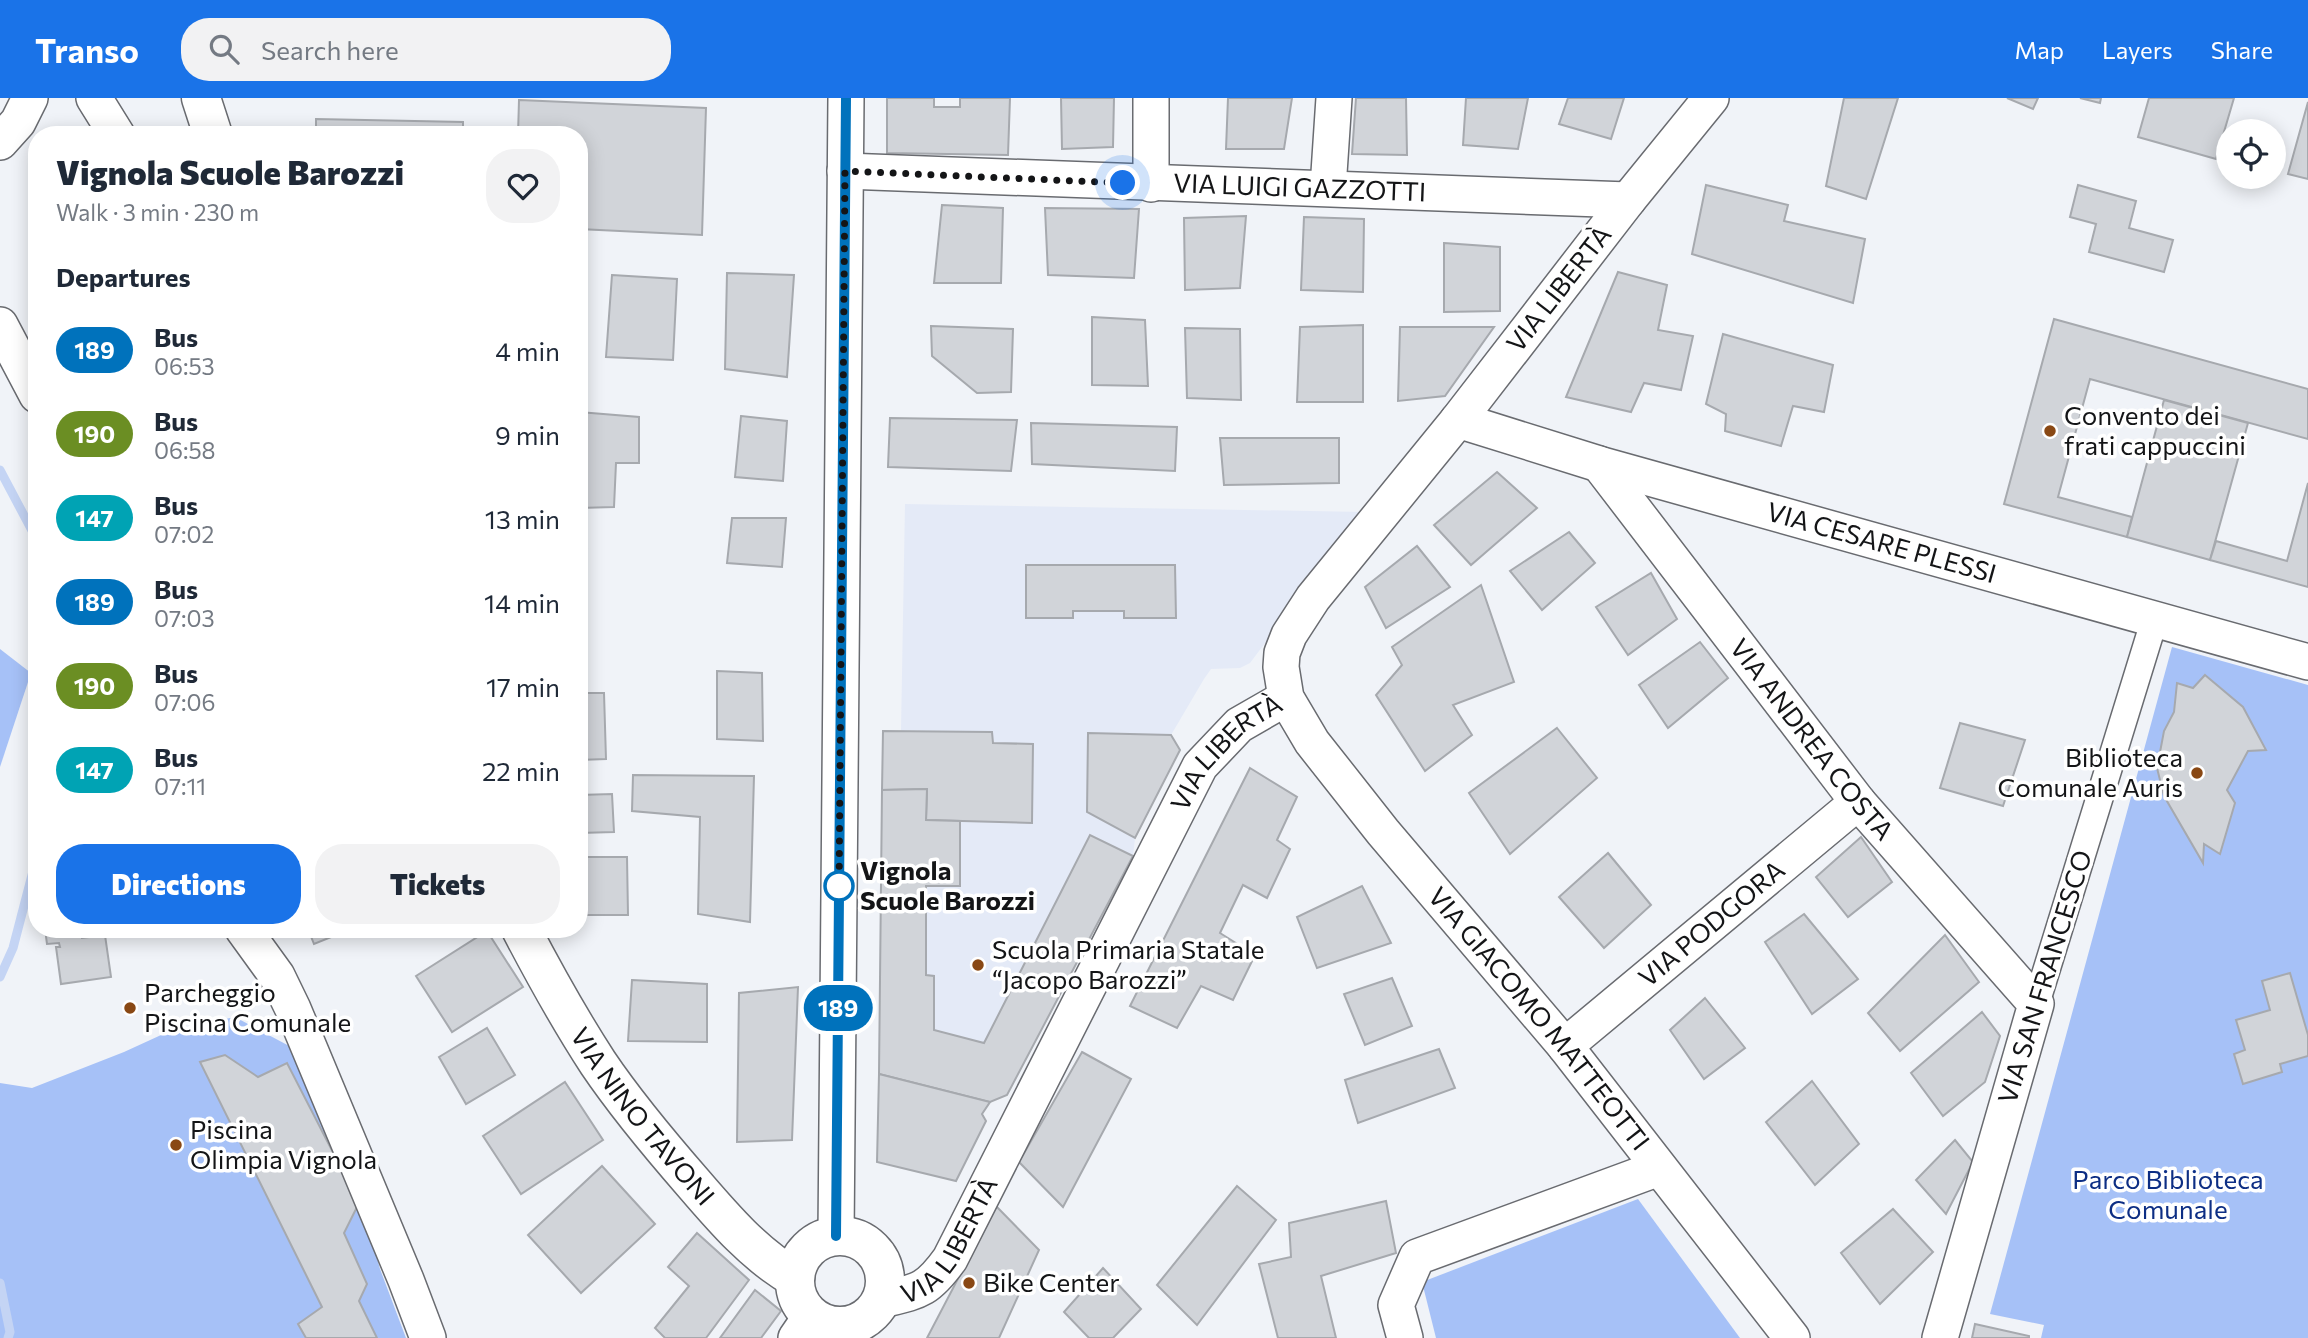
<!DOCTYPE html>
<html lang="en">
<head>
<meta charset="utf-8">
<style>
	:root { --surface:#fff; --page:#f2f2f3; --text:#1f2937; --muted:#747a83; --accent:#1a73e8 }
	body { margin:0; font-family:Commissioner,sans-serif; background:var(--page); color:var(--text); height:100vh; display:flex; flex-direction:column; font-size:26px; white-space:nowrap }
	* { box-sizing:border-box; margin:0 }
	p { font-size:23px; color:var(--muted) }
	.icon { flex:none; width:38px; height:38px; fill:none; stroke:currentColor; stroke-width:2; stroke-linecap:round; stroke-linejoin:round }
	.map { position:relative; flex:1; overflow:hidden }
	.sheet { position:absolute; left:28px; top:28px; width:560px; height:812px; display:flex; flex-direction:column; background:var(--surface); border-radius:28px; box-shadow:0 4px 18px #0003 }
	.sheet>* { flex:none }
	.badge { padding:0 14px; border-radius:23px; font-size:24px; line-height:46px }
	.tools { position:absolute; left:2216px; top:21px; display:grid; gap:14px }
	.tools a { display:grid; place-items:center; width:70px; height:70px; border-radius:50%; background:var(--surface); box-shadow:0 4px 18px #0003; font-size:35px }
	.you { position:absolute; width:35px; height:35px; margin:-18px; border:5px solid #fff; border-radius:50%; background:#1a73e8; box-shadow:0 0 0 10px #1a73e833 }
	.map>.badge { position:absolute; translate:-50% -50%; box-shadow:0 0 0 4px #fff }
	h2 { padding:0 28px; font-size:26px; line-height:63px }
	.round { display:grid; place-items:center; flex:none; width:74px; height:74px; border-radius:28px; background:var(--page) }
	.summary { display:flex; align-items:center; justify-content:space-between; height:119px; padding:0 28px }
	h1 { font-size:33px; font-weight:800; line-height:52px }
	.button { display:flex; gap:14px; margin-top:auto; padding:14px 28px }
	.button a { flex:1; height:80px; border-radius:28px; background:var(--accent); color:#fff; font-size:28px; font-weight:800; line-height:80px; text-align:center }
	.button a+a { background:var(--page); color:var(--text) }
	ul { padding:0; list-style:none }
	li { display:flex; align-items:center; gap:21px; height:84px; padding:0 28px }
	li div { flex:1 }
	li b { display:block; font-size:26px }
	li em { font-style:normal }
	li .badge { min-width:77px; font-weight:700; text-align:center }
	header { display:flex; align-items:center; gap:42px; box-sizing:border-box; height:98px; padding:0 35px; background:var(--accent); color:#fff }
	header strong { font-size:33px }
	nav { display:flex; gap:38px; margin-inline-start:auto; font-size:24px }
	.search { width:490px; height:63px; background:var(--page); display:flex; align-items:center; gap:18px; box-sizing:border-box; padding:0 24px; border-radius:28px; color:var(--muted); font-size:26px }
	.map>svg:first-child { display:block }
	.built { fill:#e4eaf7 }
	.green { fill:#a6c1f7 }
	.lines { fill:none; stroke-linecap:round; stroke-linejoin:round }
	.stream { stroke:#c4d4f4; stroke-width:9 }
	.building { fill:#d1d4d9; stroke:#a6a9ae; stroke-width:2 }
	.pedestrian-casing { stroke:#696b70; stroke-width:29 }
	.minor-casing { stroke:#696b70; stroke-width:38 }
	.secondary-casing { stroke:#696b70; stroke-width:41 }
	.pedestrian { stroke:#fff; stroke-width:26 }
	.minor { stroke:#fff; stroke-width:35 }
	.secondary { stroke:#fff; stroke-width:38 }
	.line-casing { stroke:#fff; stroke-width:16 }
	.line { stroke:#0072bc; stroke-width:10 }
	.walk { stroke:#141517; stroke-width:7; stroke-dasharray:0 12.6 }
	.poi-dot { fill:#894814; stroke:#fff; stroke-width:2.5 }
	.stop-dot { fill:#fff; stroke:#0072bc; stroke-width:3.5 }
	.labels { text-anchor:middle; stroke-width:7; stroke-linejoin:round; paint-order:stroke }
	.street-label { font-size:26px; fill:#141517; stroke:#fff }
	.poi-label { font-size:26px; fill:#141517; stroke:#fff; text-anchor:start }
	.stop-label { font-size:26px; font-weight:bold; fill:#141517; stroke:#fff; text-anchor:start }
	.park-label { font-size:26px; fill:#0d2e84; stroke:#fff }
</style>
</head>
<body>
<header>
<strong>Transo</strong>
<div class="search"><svg class="icon" aria-label="search" viewBox="0 0 24 24"><circle cx="10" cy="10" r="6"/><path d="M15 15l6 6"/></svg>Search here</div>
<nav><a>Map</a><a>Layers</a><a>Share</a></nav>
</header>
<div class="map">
<svg width="2308" height="1240" viewBox="0 0 2308 1240">
	<rect width="100%" height="100%" fill="#f0f3f8"/>
	<path class="built" d="M905,406L1364,414L1250,565L1240,570L1211,571L1204,581L1171,637L1180,652L1135,740L1133,758L1007,997L990,1004L877,1064L883,633H901Z"/>
	<g class="green">
		<path d="M2172,549L2308,587V1240H2041L2044,1227L1990,1216Z"/>
		<path d="M0,551L31,575L0,669Z"/>
		<path d="M235,919L293,950L362,1104L380,1171L406,1240H0V985L32,990L124,954L172,932Z"/>
		<path d="M1638,1101L1740,1240H1436L1422,1184Z"/>
	</g>
	<g class="lines">
		<g class="stream">
			<path d="M0,372L37,442"/>
			<path d="M0,879L13,850L37,758"/>
			<path d="M0,1185L10,1234L8,1240"/>
		</g>
	</g>
	<g class="building">
		<path d="M887,0H934V9H960V0H1010L1008,57L887,55Z"/>
		<path d="M1061,0H1114L1113,49L1062,51Z"/>
		<path d="M1228,0H1292L1284,51H1226Z"/>
		<path d="M1356,0H1406L1407,57L1352,56Z"/>
		<path d="M1466,0H1528L1518,51L1463,47Z"/>
		<path d="M1568,0H1624L1611,41L1559,26Z"/>
		<path d="M1844,0H1898L1866,101L1826,88Z"/>
		<path d="M2007,0H2038L2033,11Z"/>
		<path d="M2080,0H2101L2100,5Z"/>
		<path d="M2149,0H2234L2216,61L2138,39Z"/>
		<path d="M519,2L706,10L702,137L579,131V37H518Z"/>
		<path d="M2308,4V81L2288,76Z"/>
		<path d="M316,21L463,24V37H316Z"/>
		<path d="M1706,87L1788,107L1784,123L1865,141L1853,205L1692,156Z"/>
		<path d="M2078,87L2136,103L2129,130L2173,142L2164,174L2089,154L2096,126L2070,119Z"/>
		<path d="M942,107L1003,110L1001,185H934Z"/>
		<path d="M1045,110L1139,111L1134,180L1048,177Z"/>
		<path d="M1246,118L1240,190L1185,192L1184,120Z"/>
		<path d="M1304,119L1364,121L1363,194L1301,192Z"/>
		<path d="M1444,145L1500,149V213L1444,214Z"/>
		<path d="M1618,174L1667,187L1658,232L1693,238L1681,292L1644,285L1631,314L1566,299Z"/>
		<path d="M727,175L794,177L787,279L725,271Z"/>
		<path d="M612,177L677,181L673,262L606,259Z"/>
		<path d="M1092,219L1145,222L1148,288L1092,287Z"/>
		<path d="M2054,221L2308,291V341L2090,281L2058,399L2132,419L2127,439L2004,406Z"/>
		<path d="M1363,227V304H1297L1300,229Z"/>
		<path d="M931,228L1013,231L1011,294L977,295L932,258Z"/>
		<path d="M1400,229H1494L1445,298L1398,303Z"/>
		<path d="M1185,230L1240,231L1241,302L1187,300Z"/>
		<path d="M1723,236L1833,267L1824,314L1793,308L1781,348L1725,333L1726,316L1706,306Z"/>
		<path d="M2164,302L2248,325L2210,462L2127,439Z"/>
		<path d="M579,314L639,319V365H616L614,409L579,410Z"/>
		<path d="M741,318L787,323L783,383L735,379Z"/>
		<path d="M890,320L1017,322L1011,373L888,369Z"/>
		<path d="M1031,325L1177,329L1175,373L1032,366Z"/>
		<path d="M1220,340H1339V385L1224,387Z"/>
		<path d="M1497,374L1537,410L1471,467L1434,427Z"/>
		<path d="M2308,385V489L2210,462L2216,443L2287,463Z"/>
		<path d="M732,420H786L782,469L727,465Z"/>
		<path d="M1569,434L1595,465L1542,512L1510,473Z"/>
		<path d="M1417,448L1450,489L1386,530L1365,489Z"/>
		<path d="M579,451H587L585,505H579Z"/>
		<path d="M1026,467H1175L1176,520H1124V513H1073V520H1026Z"/>
		<path d="M1651,475L1677,521L1628,557L1596,509Z"/>
		<path d="M1481,487L1514,584L1453,607L1472,637L1425,673L1376,597L1402,567L1392,549Z"/>
		<path d="M1700,544L1728,580L1668,630L1639,587Z"/>
		<path d="M717,573L762,575L763,643L717,641Z"/>
		<path d="M2205,577L2243,609L2266,652L2248,653L2227,692L2235,705L2220,756L2204,746L2203,765L2164,698L2157,670L2164,633L2174,614L2177,585L2193,590Z"/>
		<path d="M579,595H604L606,661L579,662Z"/>
		<path d="M1960,625L2025,642L2003,708L1940,690Z"/>
		<path d="M1557,630L1597,680L1510,756L1469,695Z"/>
		<path d="M883,633L992,634L993,645L1033,646L1032,725L926,722L927,691L882,692Z"/>
		<path d="M1088,635L1171,637L1180,652L1135,740L1087,714Z"/>
		<path d="M1250,670L1297,699L1277,742L1290,751L1267,800L1243,787L1220,835L1255,857L1233,902L1201,888L1177,930L1130,908Z"/>
		<path d="M633,677L754,678L750,824L698,816L700,719L632,713Z"/>
		<path d="M927,691L926,722L960,723V788H926V877L934,878V932L984,945L1090,737L1133,758L1007,997L990,1004L879,976L882,692Z"/>
		<path d="M612,696L614,734L579,735V697Z"/>
		<path d="M1861,739L1892,784L1848,819L1816,779Z"/>
		<path d="M1608,755L1651,807L1604,850L1559,799Z"/>
		<path d="M579,759H627L628,817H579Z"/>
		<path d="M1362,788L1391,845L1317,870L1297,819Z"/>
		<path d="M1804,816L1858,881L1812,916L1765,844Z"/>
		<path d="M45,831H81L82,840L105,837L111,879L61,886L56,849H60L59,845L47,846Z"/>
		<path d="M130,831H161L130,836Z"/>
		<path d="M308,831H351L314,846Z"/>
		<path d="M487,833L523,889L452,934L416,878Z"/>
		<path d="M1945,837L1979,884L1900,953L1868,915Z"/>
		<path d="M2290,875L2308,937V958L2280,966L2282,974L2243,986L2234,956L2245,952L2236,922L2270,912L2262,883Z"/>
		<path d="M1392,880L1412,928L1365,947L1344,896Z"/>
		<path d="M632,882L707,886V944L628,943Z"/>
		<path d="M798,889L792,1042L737,1044L739,895Z"/>
		<path d="M1705,900L1745,950L1704,981L1670,932Z"/>
		<path d="M1982,914L2000,938L1985,984L1943,1018L1911,975Z"/>
		<path d="M487,930L515,977L466,1006L439,959Z"/>
		<path d="M1439,951L1455,990L1358,1025L1345,982Z"/>
		<path d="M1082,954L1131,981L1063,1109L1019,1064Z"/>
		<path d="M225,957L258,979L287,965L359,1105L344,1135L367,1186L359,1203L377,1240H306L298,1226L322,1209L200,964Z"/>
		<path d="M879,976L990,1004L982,1016L986,1023L956,1083L877,1064Z"/>
		<path d="M1812,983L1859,1046L1815,1087L1766,1024Z"/>
		<path d="M565,984L603,1042L521,1096L483,1038Z"/>
		<path d="M1955,1042L1973,1064L1946,1116L1916,1082Z"/>
		<path d="M602,1068L655,1126L581,1195L528,1137Z"/>
		<path d="M1237,1088L1276,1122L1197,1227L1157,1187Z"/>
		<path d="M1386,1103L1396,1155L1321,1178L1336,1240H1278L1259,1166L1291,1159L1289,1125Z"/>
		<path d="M996,1108L1039,1152L999,1240H927Z"/>
		<path d="M1893,1111L1933,1154L1880,1206L1841,1155Z"/>
		<path d="M697,1135L749,1182L706,1240H665L655,1230L689,1188L668,1169Z"/>
		<path d="M1103,1170L1141,1211L1113,1240H1089L1064,1214Z"/>
		<path d="M755,1192L781,1213L761,1240H720Z"/>
		<path d="M1975,1226L2029,1238V1240H1972Z"/>
	</g>
	<g class="lines">
		<defs>
			<path id="pedestrian" d="M2036,906L2155,520"/>
			<g id="minor">
				<path d="M94,0L117,37"/>
				<path d="M1151,0V86"/>
				<path id="s1" d="M1711,0L1628,102L1458,322L1313,500L1289,537L1282,555L1281,569L1286,600L1312,644L1383,734L1565,948L1792,1240"/>
				<path d="M0,44L18,24L30,0"/>
				<path id="s2" d="M845,73L1628,102"/>
				<path d="M1328,90L1334,0"/>
				<path d="M0,227L37,297"/>
				<path id="s3" d="M1458,322L1599,366L2308,564"/>
				<path id="s4" d="M1599,366L1858,704L2036,906L1940,1240"/>
				<path d="M243,831L277,878L293,911L406,1182L428,1240"/>
				<path id="s5" d="M1565,948L1858,704"/>
				<path d="M836,1138L846,0"/>
				<path id="s6" d="M882,1202C919,1193 927,1193 950,1161L1200,668L1239,627L1286,600"/>
				<path d="M796,1240L811,1218"/>
				<path d="M1405,1240L1396,1207L1417,1159L1659,1070"/>
			</g>
			<g id="secondary">
				<path d="M201,0L213,37"/>
				<path id="s7" d="M521,831C545,877 570,922 598,965C627,1008 660,1047 694,1086C724,1121 755,1157 795,1180"/>
				<circle cx="840" cy="1183" r="45"/>
			</g>
		</defs>
		<use href="#pedestrian" class="pedestrian-casing"/>
		<use href="#minor" class="minor-casing"/>
		<use href="#secondary" class="secondary-casing"/>
		<use href="#pedestrian" class="pedestrian"/>
		<use href="#minor" class="minor"/>
		<use href="#secondary" class="secondary"/>
	</g>
	<g class="lines">
		<defs>
			<path id="line" d="M836,1138L846,0"/>
		</defs>
		<use href="#line" class="line-casing"/>
		<use href="#line" class="line"/>
		<path class="walk" d="M839,788V797L845,73L1123,85"/>
	</g>
	<g class="poi-dot">
		<circle cx="2050" cy="333" r="7"/>
		<circle cx="2197" cy="675" r="7"/>
		<circle cx="978" cy="867" r="7"/>
		<circle cx="130" cy="910" r="7"/>
		<circle cx="176" cy="1047" r="7"/>
		<circle cx="969" cy="1185" r="7"/>
	</g>
	<circle class="stop-dot" cx="839" cy="788" r="14"/>
	<g class="labels">
		<g class="street-label">
			<text dy="9" stroke="none"><textPath href="#s2" startOffset="455">VIA LUIGI GAZZOTTI</textPath></text>
			<text transform="translate(1559 191) rotate(-52)" y="9">VIA LIBERTÀ</text>
			<text dy="9" stroke="none"><textPath href="#s3" startOffset="441">VIA CESARE PLESSI</textPath></text>
			<text dy="9" stroke="none"><textPath href="#s4" startOffset="348">VIA ANDREA COSTA</textPath></text>
			<text dy="9" stroke="none"><textPath href="#s6" startOffset="663">VIA LIBERTÀ</textPath></text>
			<text dy="9" stroke="none"><textPath href="#s5" startOffset="191">VIA PODGORA</textPath></text>
			<text transform="translate(2045 879) rotate(-73)" y="9">VIA SAN FRANCESCO</text>
			<text dy="9" stroke="none"><textPath href="#s1" startOffset="1157">VIA GIACOMO MATTEOTTI</textPath></text>
			<text dy="9" stroke="none"><textPath href="#s7" startOffset="224">VIA NINO TAVONI</textPath></text>
			<text dy="9" stroke="none"><textPath href="#s6" startOffset="96">VIA LIBERTÀ</textPath></text>
		</g>
		<g class="poi-label">
			<text x="2064" y="327">Convento dei<tspan x="2064" dy="30">frati cappuccini</tspan></text>
			<text x="2183" y="669" text-anchor="end">Biblioteca<tspan x="2183" dy="30">Comunale Auris</tspan></text>
			<text x="992" y="861">Scuola Primaria Statale<tspan x="992" dy="30">“Jacopo Barozzi”</tspan></text>
			<text x="144" y="904">Parcheggio<tspan x="144" dy="30">Piscina Comunale</tspan></text>
			<text x="190" y="1041">Piscina<tspan x="190" dy="30">Olimpia Vignola</tspan></text>
			<text x="983" y="1194">Bike Center</text>
		</g>
		<g class="stop-label">
			<text x="860" y="782">Vignola<tspan x="860" dy="30">Scuole Barozzi</tspan></text>
		</g>
		<g class="park-label">
			<text x="2168" y="1091">Parco Biblioteca<tspan x="2168" dy="30">Comunale</tspan></text>
		</g>
	</g>
</svg>
<div class="tools">
<a><svg class="icon" aria-label="locate" viewBox="0 0 24 24"><circle cx="12" cy="12" r="6"/><path d="M12 2v4M12 18v4M2 12h4M18 12h4"/></svg></a>
</div>
<div class="you" style="left:1123px;top:85px"></div>
<b class="badge" style="left:838px;top:910px;background:#0072bc;color:#fff">189</b>
<section class="sheet">
<div class="summary"><div><h1>Vignola Scuole Barozzi</h1><p>Walk · 3 min · 230 m</p></div><a class="round"><svg class="icon" aria-label="heart" viewBox="0 0 24 24"><path d="M12 20l-8-8c-3-5 5-10 8-4 3-6 11-1 8 4z"/></svg></a></div>
<h2>Departures</h2>
<ul>
<li><span class="badge" style="background:#0072bc;color:#fff">189</span><div><b>Bus</b><p>06:53</p></div><em>4 min</em></li>
<li><span class="badge" style="background:#6b8e23;color:#fff">190</span><div><b>Bus</b><p>06:58</p></div><em>9 min</em></li>
<li><span class="badge" style="background:#00a3b4;color:#fff">147</span><div><b>Bus</b><p>07:02</p></div><em>13 min</em></li>
<li><span class="badge" style="background:#0072bc;color:#fff">189</span><div><b>Bus</b><p>07:03</p></div><em>14 min</em></li>
<li><span class="badge" style="background:#6b8e23;color:#fff">190</span><div><b>Bus</b><p>07:06</p></div><em>17 min</em></li>
<li><span class="badge" style="background:#00a3b4;color:#fff">147</span><div><b>Bus</b><p>07:11</p></div><em>22 min</em></li>
</ul>
<div class="button"><a>Directions</a><a>Tickets</a></div>
</section>
</div>
</body>
</html>
